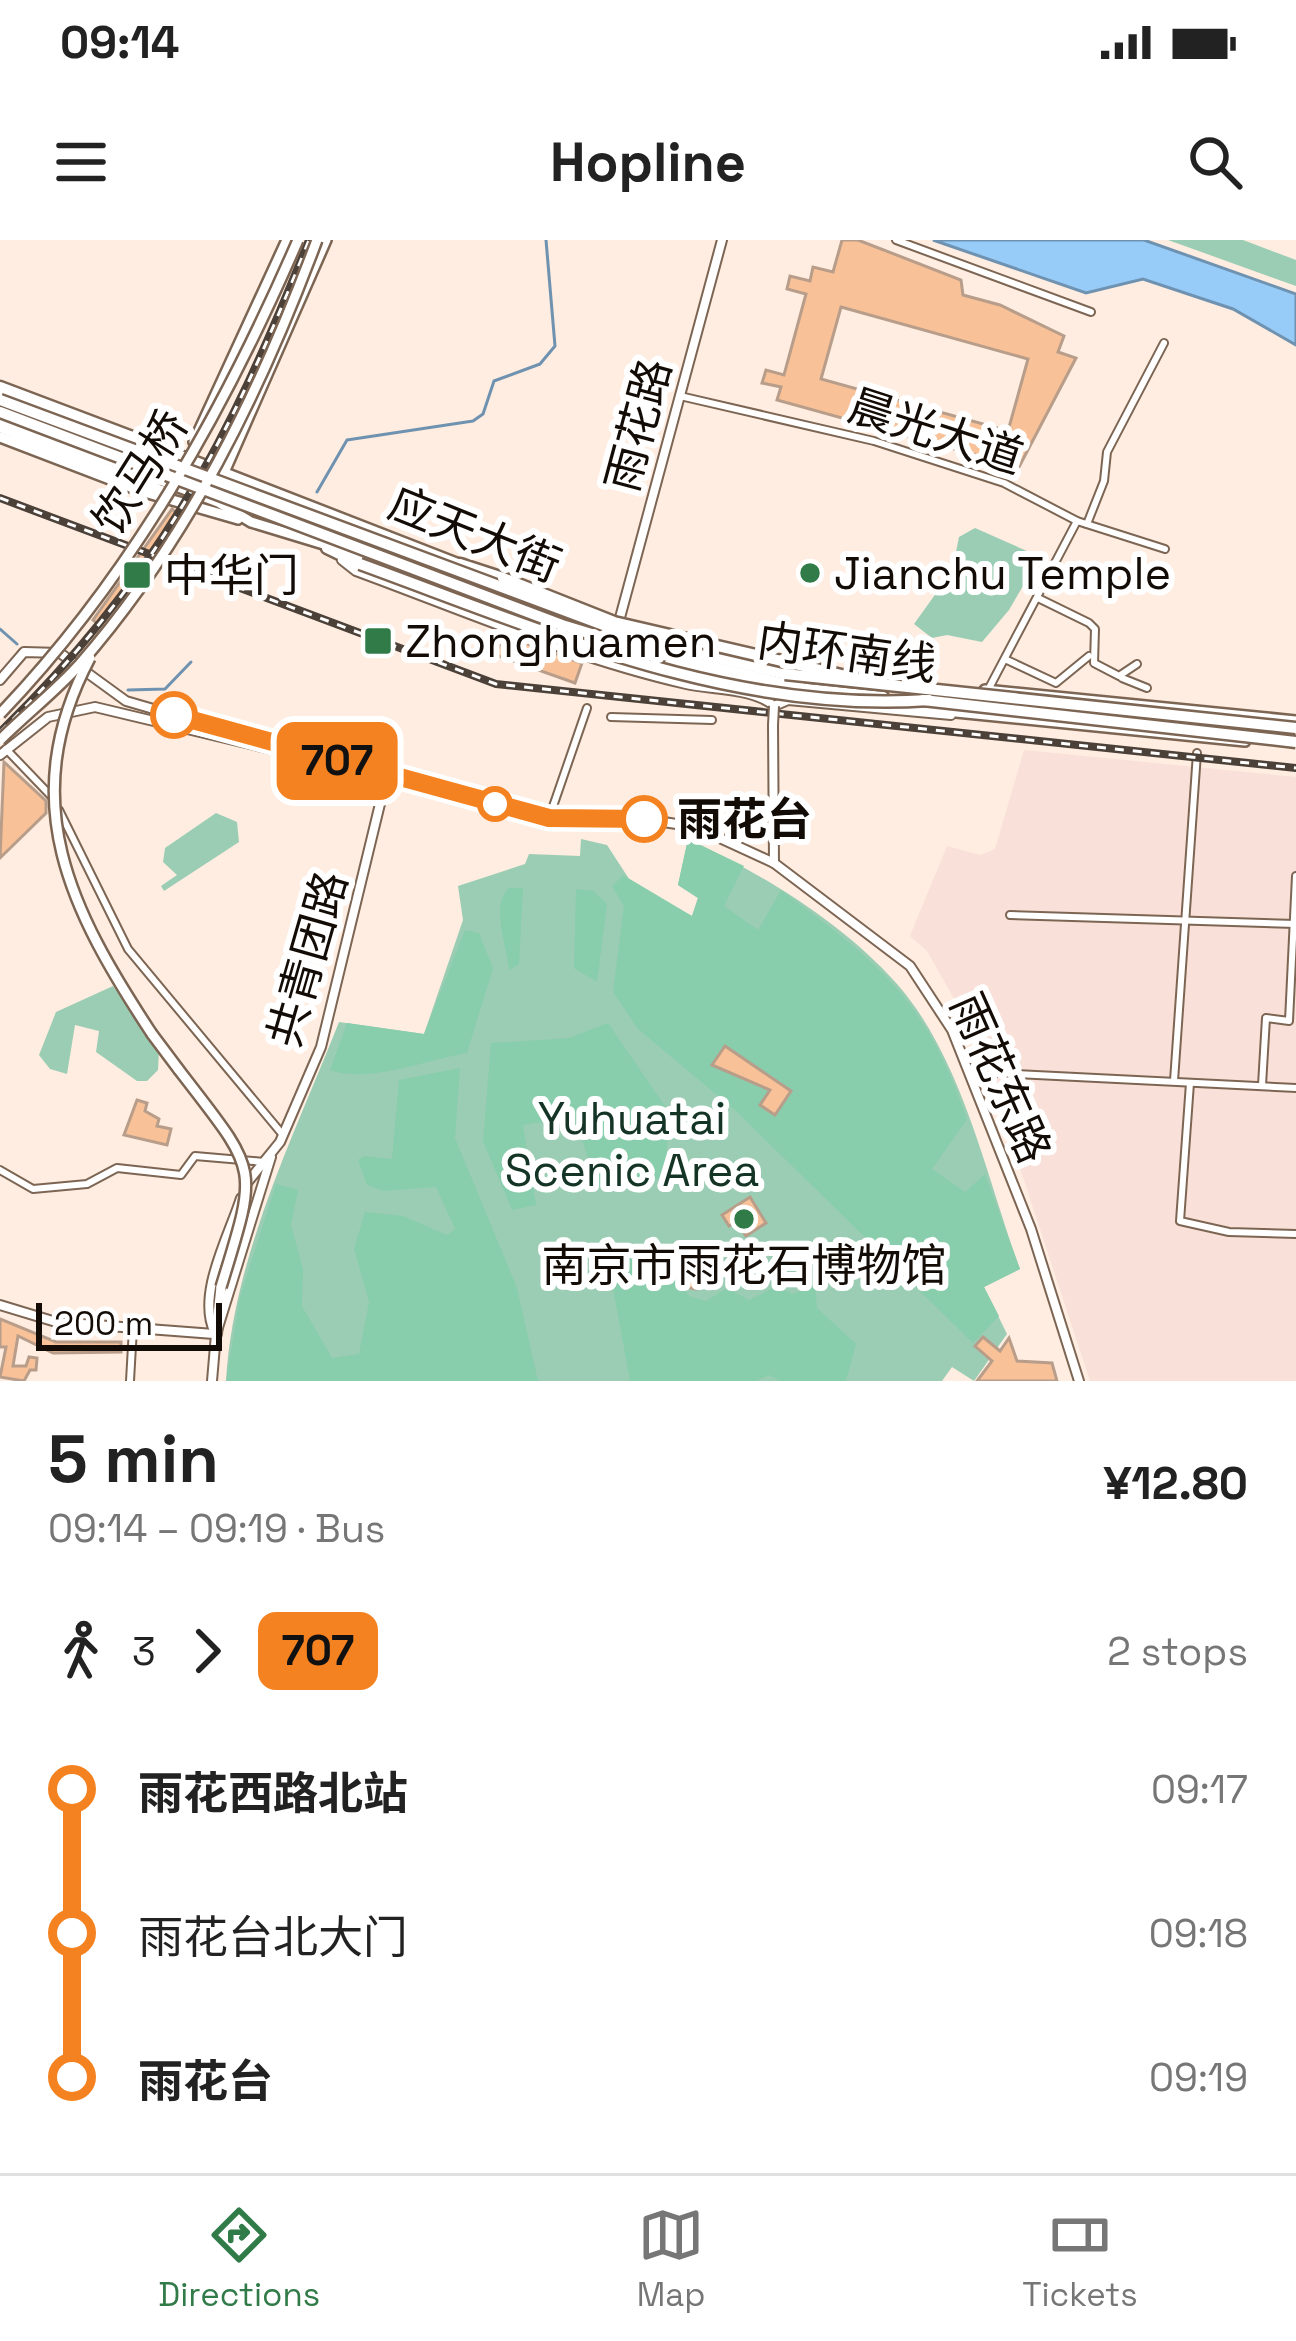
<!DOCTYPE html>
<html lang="en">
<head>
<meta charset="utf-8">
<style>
	:root { --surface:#fff; --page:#f6f6f6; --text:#222; --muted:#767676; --line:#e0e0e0; --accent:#317b49 }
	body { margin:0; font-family:"Space Grotesk","Noto Sans SC",sans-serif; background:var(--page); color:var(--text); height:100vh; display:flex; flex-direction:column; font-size:45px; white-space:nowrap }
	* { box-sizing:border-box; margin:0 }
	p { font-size:39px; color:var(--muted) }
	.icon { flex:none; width:66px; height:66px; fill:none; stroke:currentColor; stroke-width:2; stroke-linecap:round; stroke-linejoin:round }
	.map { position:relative; height:1141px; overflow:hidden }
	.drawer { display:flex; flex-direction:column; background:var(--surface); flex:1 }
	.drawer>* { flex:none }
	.badge { padding:0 24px; border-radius:18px; font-size:42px; line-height:78px }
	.scale { position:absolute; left:36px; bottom:30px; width:186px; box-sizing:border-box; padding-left:12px; border:6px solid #130b05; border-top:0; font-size:33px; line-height:42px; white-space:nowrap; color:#130b05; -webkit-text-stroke:9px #fff; paint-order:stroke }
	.map>.badge { position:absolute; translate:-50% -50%; box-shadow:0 0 0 6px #fff }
	.legs { display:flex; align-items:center; gap:18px; height:132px; padding:0 48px; font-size:39px }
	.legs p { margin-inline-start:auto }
	.summary { display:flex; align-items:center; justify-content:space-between; height:204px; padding:0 48px }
	h1 { font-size:66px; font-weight:600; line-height:90px }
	ul { padding:0 48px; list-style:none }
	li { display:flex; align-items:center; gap:42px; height:144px; font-size:45px }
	li i { display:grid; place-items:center; width:18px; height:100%; margin:0 15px; background:currentColor }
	li i::after { content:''; width:30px; height:30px; margin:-15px; border:9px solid; border-radius:50%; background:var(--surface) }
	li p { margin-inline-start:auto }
	li:first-child i { background:linear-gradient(#0000 50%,currentColor 0) }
	li:last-child i { background:linear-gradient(currentColor 50%,#0000 0) }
	.status { display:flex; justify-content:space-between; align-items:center; height:84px; padding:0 60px; background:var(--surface); direction:ltr }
	.status svg { height:33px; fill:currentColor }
	header { display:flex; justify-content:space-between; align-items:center; height:156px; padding:0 48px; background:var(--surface); font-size:54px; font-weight:600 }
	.tabs { display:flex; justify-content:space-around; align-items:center; height:168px; border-top:3px solid var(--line); background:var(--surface); font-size:33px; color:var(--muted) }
	.tabs a { display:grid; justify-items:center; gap:6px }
	.tabs .active { color:var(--accent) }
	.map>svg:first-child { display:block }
	.industrial { fill:#f9e0d8 }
	.green { fill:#9bcdb4 }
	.forest { fill:#88cdac }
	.water { fill:#97ccf9; stroke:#6f92b0; stroke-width:3 }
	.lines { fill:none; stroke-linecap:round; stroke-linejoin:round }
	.stream { stroke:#6f92b0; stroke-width:3 }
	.building { fill:#f8c197; stroke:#b89e8a; stroke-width:3; fill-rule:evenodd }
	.minor-casing { stroke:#7d6553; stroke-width:10 }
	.tertiary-casing { stroke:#7d6553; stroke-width:12 }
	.secondary-casing { stroke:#7d6553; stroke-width:12 }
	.primary-casing { stroke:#7d6553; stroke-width:14 }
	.trunk-casing { stroke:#7d6553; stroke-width:15 }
	.minor { stroke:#fff; stroke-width:6 }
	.tertiary { stroke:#fff; stroke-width:8 }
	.secondary { stroke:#fff; stroke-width:8 }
	.primary { stroke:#fff; stroke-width:9 }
	.trunk { stroke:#fff; stroke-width:10 }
	.rail-casing { stroke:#4b4139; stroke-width:8 }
	.rail { stroke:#fff; stroke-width:3; stroke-dasharray:9; stroke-linecap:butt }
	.tertiary-bridge-casing { stroke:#7d6553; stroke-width:12; stroke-linecap:butt }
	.primary-bridge-casing { stroke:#7d6553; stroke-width:14; stroke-linecap:butt }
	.trunk-bridge-casing { stroke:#7d6553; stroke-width:15; stroke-linecap:butt }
	.tertiary-bridge { stroke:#fff; stroke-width:8 }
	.primary-bridge { stroke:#fff; stroke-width:9 }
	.trunk-bridge { stroke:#fff; stroke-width:10 }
	.line-1-casing { stroke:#fff; stroke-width:27 }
	.line-1 { stroke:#f58220; stroke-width:18 }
	.poi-dot { fill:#317b49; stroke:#fff; stroke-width:4.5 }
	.stop-1-dot { fill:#fff; stroke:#f58220; stroke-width:6 }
	.labels { text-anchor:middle; stroke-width:12; stroke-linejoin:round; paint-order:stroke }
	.street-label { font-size:45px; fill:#130b05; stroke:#fff }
	.poi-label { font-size:45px; fill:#130b05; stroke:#fff; text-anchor:start }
	.stop-label { font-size:45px; font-weight:bold; fill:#130b05; stroke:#fff; text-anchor:start }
	.park-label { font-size:45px; fill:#143426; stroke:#fff }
</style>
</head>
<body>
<div class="status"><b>09:14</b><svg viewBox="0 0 49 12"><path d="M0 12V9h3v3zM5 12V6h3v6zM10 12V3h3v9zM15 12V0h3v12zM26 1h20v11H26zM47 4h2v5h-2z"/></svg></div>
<header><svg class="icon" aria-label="menu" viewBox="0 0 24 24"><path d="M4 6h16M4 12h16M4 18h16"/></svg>Hopline<svg class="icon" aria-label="search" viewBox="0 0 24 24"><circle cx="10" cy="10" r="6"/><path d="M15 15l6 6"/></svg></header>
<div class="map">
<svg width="1296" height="1141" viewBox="0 0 1296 1141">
	<rect width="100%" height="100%" fill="#feede0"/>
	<path class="industrial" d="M1024,510L1296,537V1141H1090L997,858L965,778L927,711L910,696L947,606L980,615L995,609Z"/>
	<g class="green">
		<path d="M1168,0H1243L1296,20V46Z"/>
		<path d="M975,288L1029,312L1034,327L1009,370L982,402L947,395L932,398L914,384L952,331L959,297Z"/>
		<path d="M216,573L237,582L239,602L164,651L161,646L177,635L163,622L165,608Z"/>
		<path d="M581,599L607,605L633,645L692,676L698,658L678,645L688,599C762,634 842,682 897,744C963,819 986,937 1020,1029L984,1047L1007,1094L974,1141L952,1127L942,1141H226C233,1017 294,896 339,782L424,794L463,680L458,646L525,624L529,614L580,616Z"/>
		<path d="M113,746L159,810L158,830L147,841H137L96,812L99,791L75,785L67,834L50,829L39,815L56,772Z"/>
	</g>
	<g class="forest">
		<path d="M688,599L744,626L724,666L758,690L781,650C879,723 926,759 967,879L932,929L965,952L985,934L1020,1029L984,1047L999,1076L973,1103L736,871L638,789L613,752L624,666L612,646L623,635L692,676L698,658L678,645Z"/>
		<path d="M509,648H523L519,724L509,730C507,705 490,666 509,648Z"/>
		<path d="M576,649L593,651L607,664L597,742L574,728Z"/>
		<path d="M465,690L479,693L493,728L467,813C425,820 368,844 330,830L347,783L424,794Z"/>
		<path d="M608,783L669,872L665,938L597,947L575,877L523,885L536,965L512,970L483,901L491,803L569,798Z"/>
		<path d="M460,828L455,898L517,1048L538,1141H226L240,1057L276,944L298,950L291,985L303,1029L302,1066L332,1118L359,1114L369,1062L354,1009L365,972L403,976L447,995L455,989L436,947L384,951L367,945L358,920L364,916L392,919L399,840Z"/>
		<path d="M660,1012L689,1056L706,1061L727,1048L749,1060L777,1046L792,1054L815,1047L817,1068L856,1104L846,1141H780L769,1135L756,1141H630L608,1021Z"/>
	</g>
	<path class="water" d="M933,0H1144L1296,54V105L1233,69L1143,39L1086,53Z"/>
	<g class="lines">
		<g class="stream">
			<path d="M317,252L347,200L473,181L483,174L494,141L540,124L555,106L546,0"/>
			<path d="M0,389L17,404"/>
			<path d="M128,450L165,449L191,422"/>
		</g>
	</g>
	<g class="building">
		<path d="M842,0H858L961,40L963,55L1000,65L1064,96L1058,112L1076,118L1019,227L777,160L781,147L762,143L766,130L784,135L806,54L787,49L790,36L810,41L813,27L833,32ZM841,67L1028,119L1008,191L821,139Z"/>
		<path d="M172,269L178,274L100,386L93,380Z"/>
		<path d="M503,395L582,423L575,443L496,415Z"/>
		<path d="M4,522L46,561V573L0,618Z"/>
		<path d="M725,806L791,851L775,875L760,865L770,850L712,825Z"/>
		<path d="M137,860L147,863L145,871L159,879L157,886L171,889L167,905L124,895Z"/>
		<path d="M750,957L766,983L746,996L736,982L729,986L722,975Z"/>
		<circle cx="696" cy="1032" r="17"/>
		<path d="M0,1079L56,1102H121V1112L53,1113L18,1096L13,1126H26L29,1117L37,1118L36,1130H30L24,1141L0,1137L6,1107H0Z"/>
		<path d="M983,1097L1000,1111L1009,1098L1017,1121L1052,1123L1057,1141H977L992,1121L975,1106Z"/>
	</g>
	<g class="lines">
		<defs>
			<g id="minor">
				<path d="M896,0L1091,72"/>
				<path d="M680,156L874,201L1004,243L1077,281L1165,309"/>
				<path d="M1087,284L1104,241L1107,212L1164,103"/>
				<path d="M1040,359L1089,383L1095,389L1094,423L1119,436L1137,424"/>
				<path d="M1007,420L1056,443L1089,416"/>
				<path d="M1122,438L1147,448"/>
				<path d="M988,450L1077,281"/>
				<path d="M611,477L712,480"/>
				<path d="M6,509L53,558"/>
				<path d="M59,570L128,709L283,895"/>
				<path d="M549,578L587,468"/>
				<path d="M1010,675L1296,684"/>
				<path d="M998,833L1296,848"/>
				<path d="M1174,841L1197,513"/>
				<path d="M1190,843L1180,981L1229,992L1296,994"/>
				<path d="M1262,845L1266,778L1289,781L1296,636"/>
				<path d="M0,930L33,949L87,944L117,928L181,935L195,916L264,922"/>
				<path d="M130,1141L133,1088"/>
			</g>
			<g id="tertiary">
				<path d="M342,320L356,331C465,371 573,418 686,444C713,450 754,448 774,466L788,460L951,475"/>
				<path d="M618,385L722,0"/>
				<path d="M773,485L774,623"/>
				<path d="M246,944L280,902L321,807L387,535"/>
				<path d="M0,1065L56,1082L214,1094"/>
				<path d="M215,1093C196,1055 229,996 241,958"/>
				<path d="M212,1141L216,1094L271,917"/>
			</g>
			<g id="secondary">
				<path d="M0,440L24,412L60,413L126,461L246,496L549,578L644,579L696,587L774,623L910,726L952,790L1031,989L1079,1141"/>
				<path d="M0,515L48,477L95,467L296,515"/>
			</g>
			<g id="primary">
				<path d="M0,153L127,199"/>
				<path d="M0,179L218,262L251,282L363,316L600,405"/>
				<path d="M0,197L141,251L238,279"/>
				<path d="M194,202L287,0"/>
				<path d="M161,208L464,326"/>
				<path d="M225,230L326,0"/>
				<path d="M666,399L766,423"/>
				<path d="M668,425L763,446"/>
				<path d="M985,450L1296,481"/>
				<path d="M886,465L1245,501"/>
				<path d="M152,794L179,830"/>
				<path d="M216,1094L221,1047"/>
			</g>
			<g id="trunk">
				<path d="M0,147L164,209"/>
				<path d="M0,187L166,253"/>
				<path d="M327,308L360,324"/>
				<path d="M460,324L503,338"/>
				<path d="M649,402L785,434"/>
				<path d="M651,412L807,449L883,457"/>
			</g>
		</defs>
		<use href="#minor" class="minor-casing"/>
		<use href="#tertiary" class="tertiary-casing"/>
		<use href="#secondary" class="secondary-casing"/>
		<use href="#primary" class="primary-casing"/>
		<use href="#trunk" class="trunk-casing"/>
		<use href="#minor" class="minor"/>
		<use href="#tertiary" class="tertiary"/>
		<use href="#secondary" class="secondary"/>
		<use href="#primary" class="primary"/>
		<use href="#trunk" class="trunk"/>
		<defs>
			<g id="rail">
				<path d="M0,258L496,444L1296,528"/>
				<path d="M0,492C157,339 229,202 309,0"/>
			</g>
		</defs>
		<use href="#rail" class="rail-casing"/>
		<use href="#rail" class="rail"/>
		<defs>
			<path id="tertiary-bridge" d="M773,485L774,466"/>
			<g id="primary-bridge">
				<path d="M90,418C14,562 71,671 152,794"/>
				<path d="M0,474C131,337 223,173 298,0"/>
				<path d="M0,500C26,474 56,451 80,424C188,300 260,153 317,0"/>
				<path d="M179,830C259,934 259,923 221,1047"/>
			</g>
			<g id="trunk-bridge">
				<path d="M0,160L649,402"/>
				<path d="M0,172L562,385L651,412"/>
				<path d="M360,324C544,391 730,474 929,460"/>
				<path d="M503,338L614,382L863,440"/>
				<path d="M785,434L1296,488"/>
				<path d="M923,460L1296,502"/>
			</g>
		</defs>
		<use href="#tertiary-bridge" class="tertiary-bridge-casing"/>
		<use href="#primary-bridge" class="primary-bridge-casing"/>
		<use href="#trunk-bridge" class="trunk-bridge-casing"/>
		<use href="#tertiary-bridge" class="tertiary-bridge"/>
		<use href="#primary-bridge" class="primary-bridge"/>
		<use href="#trunk-bridge" class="trunk-bridge"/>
	</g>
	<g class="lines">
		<defs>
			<path id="line-1" d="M174,475L549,578L644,579"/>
		</defs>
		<use href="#line-1" class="line-1-casing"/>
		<use href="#line-1" class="line-1"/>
	</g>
	<g class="poi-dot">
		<circle cx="810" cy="333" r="12"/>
		<rect x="122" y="320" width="30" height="30" rx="6"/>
		<rect x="363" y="386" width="30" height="30" rx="6"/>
		<circle cx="744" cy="979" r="12"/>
	</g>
	<g class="stop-1-dot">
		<circle cx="174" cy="475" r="21"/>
		<circle cx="495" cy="564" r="15"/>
		<circle cx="644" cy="579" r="21"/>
	</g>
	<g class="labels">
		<g class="street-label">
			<text transform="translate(638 185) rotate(-75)" y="16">雨花路</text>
			<text transform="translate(936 191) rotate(18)" y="16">晨光大道</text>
			<text transform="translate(140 232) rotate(-58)" y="16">饮马桥</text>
			<text transform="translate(475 294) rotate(22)" y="16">应天大街</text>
			<text transform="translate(847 412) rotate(8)" y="16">内环南线</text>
			<text transform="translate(307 719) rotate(-74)" y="16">共青团路</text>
			<text transform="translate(1001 838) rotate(66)" y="16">雨花东路</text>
		</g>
		<g class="poi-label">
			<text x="834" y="349">Jianchu Temple</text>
			<text x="164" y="351">中华门</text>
			<text x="405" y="417">Zhonghuamen</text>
			<text x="744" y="1041" text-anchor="middle">南京市雨花石博物馆</text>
		</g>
		<g class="stop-label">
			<text x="677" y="595">雨花台</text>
		</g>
		<g class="park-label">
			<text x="632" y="894">Yuhuatai<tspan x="632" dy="52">Scenic Area</tspan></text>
		</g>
	</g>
</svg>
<div class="scale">200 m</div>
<b class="badge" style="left:337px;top:521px;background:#f58220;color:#111">707</b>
</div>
<section class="drawer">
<div class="summary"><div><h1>5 min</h1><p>09:14 – 09:19 · Bus</p></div><b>¥12.80</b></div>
<div class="legs"><svg class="icon" aria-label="walk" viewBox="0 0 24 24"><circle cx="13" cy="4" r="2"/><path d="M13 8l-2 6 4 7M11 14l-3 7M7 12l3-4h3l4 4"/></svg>3<svg class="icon" aria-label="forward" viewBox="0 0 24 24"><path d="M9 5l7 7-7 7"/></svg><b class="badge" style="background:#f58220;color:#111">707</b><p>2 stops</p></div>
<ul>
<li><i style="color:#f58220"></i><b>雨花西路北站</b><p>09:17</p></li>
<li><i style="color:#f58220"></i><span>雨花台北大门</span><p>09:18</p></li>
<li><i style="color:#f58220"></i><b>雨花台</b><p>09:19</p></li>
</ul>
</section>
<nav class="tabs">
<a class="active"><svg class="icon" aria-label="directions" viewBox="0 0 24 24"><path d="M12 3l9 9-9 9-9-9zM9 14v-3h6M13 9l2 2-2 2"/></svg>Directions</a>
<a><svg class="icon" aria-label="map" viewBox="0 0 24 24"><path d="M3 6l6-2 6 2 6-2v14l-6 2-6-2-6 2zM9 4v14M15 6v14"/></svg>Map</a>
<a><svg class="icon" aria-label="tickets" viewBox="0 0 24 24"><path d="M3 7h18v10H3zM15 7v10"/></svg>Tickets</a>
</nav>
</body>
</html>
